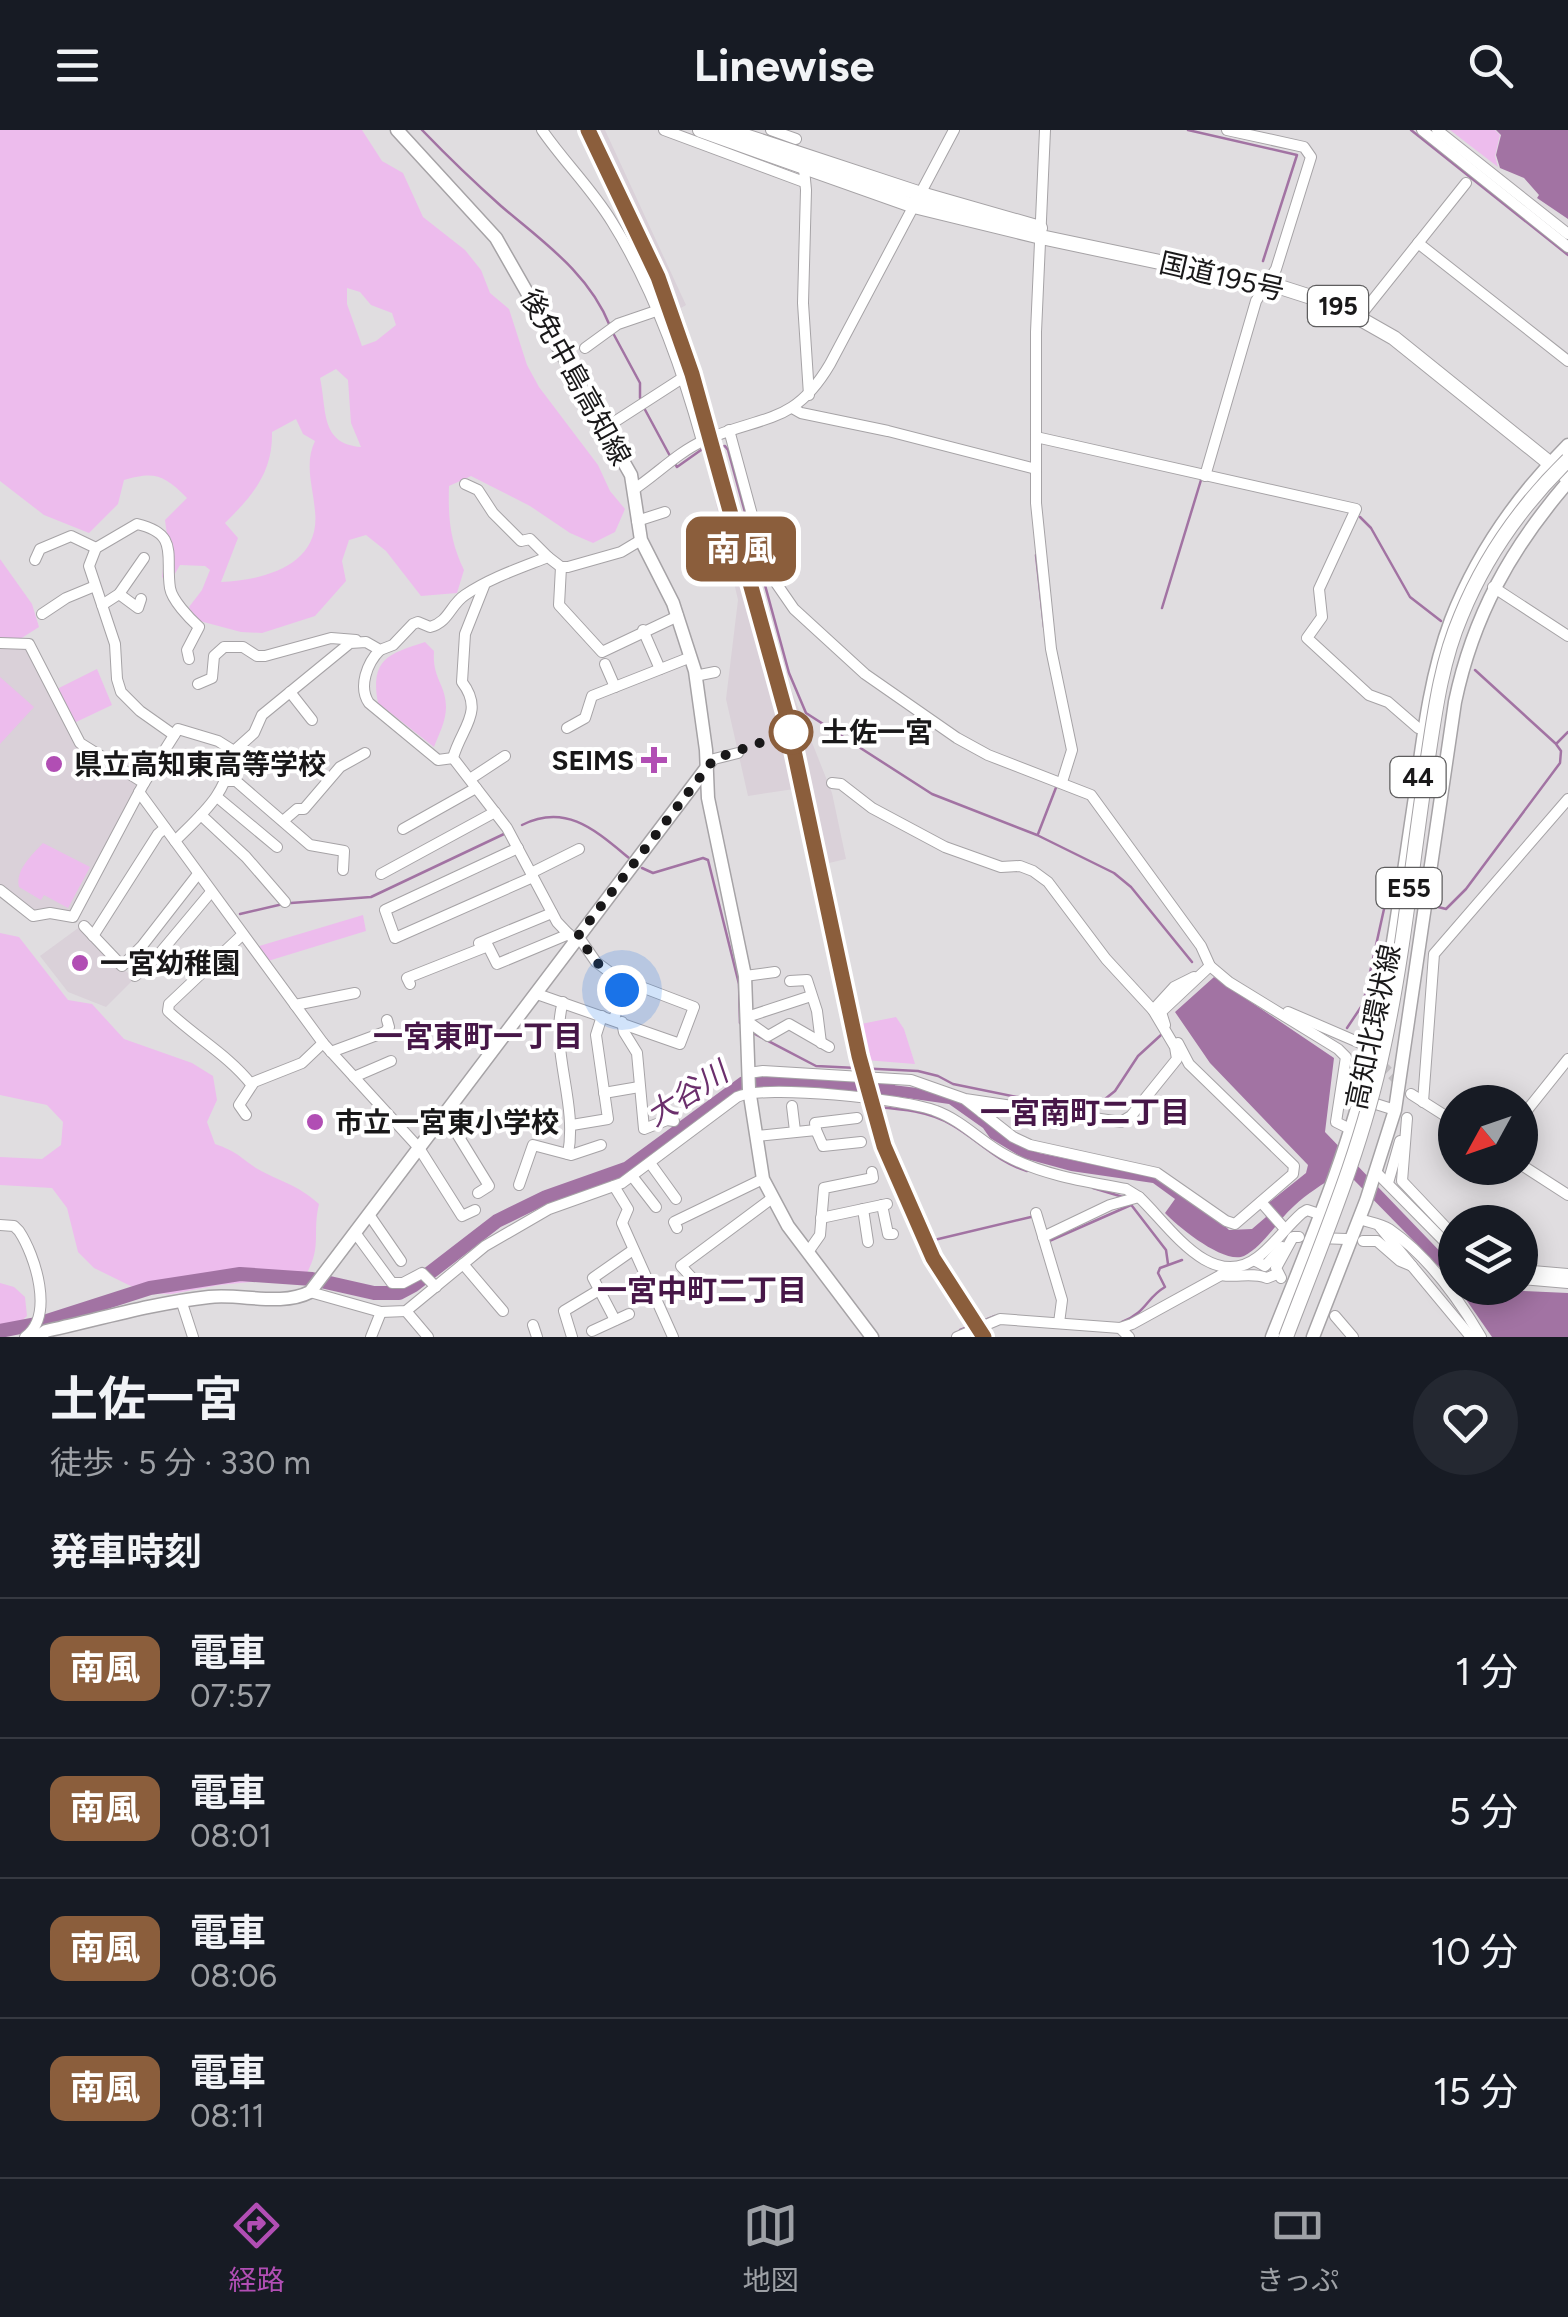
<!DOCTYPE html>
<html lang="ja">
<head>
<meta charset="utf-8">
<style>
	:root { --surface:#171b24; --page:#242831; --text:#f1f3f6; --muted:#9ea1a6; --line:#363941; --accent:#b14eb4 }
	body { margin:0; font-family:Figtree,"Noto Sans JP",sans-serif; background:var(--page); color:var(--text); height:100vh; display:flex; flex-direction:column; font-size:38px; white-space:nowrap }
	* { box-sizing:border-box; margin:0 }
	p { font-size:32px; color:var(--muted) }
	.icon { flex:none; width:55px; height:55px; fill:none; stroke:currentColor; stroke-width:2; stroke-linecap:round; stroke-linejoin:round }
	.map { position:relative; height:1207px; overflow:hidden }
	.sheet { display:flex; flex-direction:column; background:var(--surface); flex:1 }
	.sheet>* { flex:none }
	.badge { padding:0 20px; border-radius:15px; font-size:35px; line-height:65px }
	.needle { width:65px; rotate:230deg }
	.tools { position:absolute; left:1438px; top:955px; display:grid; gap:20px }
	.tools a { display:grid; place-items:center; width:100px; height:100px; border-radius:50%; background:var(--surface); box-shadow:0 5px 25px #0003; font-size:50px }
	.you { position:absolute; width:50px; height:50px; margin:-25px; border:8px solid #fff; border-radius:50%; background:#1a73e8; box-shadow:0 0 0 15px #1a73e833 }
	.map>.badge { position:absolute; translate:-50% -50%; box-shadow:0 0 0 5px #fff }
	h2 { padding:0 50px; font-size:38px; line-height:90px }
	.round { display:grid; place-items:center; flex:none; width:105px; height:105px; border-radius:52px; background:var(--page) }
	.headline { display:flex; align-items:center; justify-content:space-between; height:170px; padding:0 50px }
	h1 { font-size:48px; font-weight:700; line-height:75px }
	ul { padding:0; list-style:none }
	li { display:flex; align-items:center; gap:30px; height:140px; padding:0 50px; border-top:2px solid var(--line) }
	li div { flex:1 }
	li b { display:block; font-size:38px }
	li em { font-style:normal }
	li .badge { min-width:110px; font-weight:700; text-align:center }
	header { display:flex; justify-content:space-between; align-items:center; height:130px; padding:0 50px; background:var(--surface); font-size:45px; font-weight:700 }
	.dock { display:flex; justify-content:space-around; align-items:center; height:140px; border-top:2px solid var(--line); background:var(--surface); font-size:28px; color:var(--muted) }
	.dock a { display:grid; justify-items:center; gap:5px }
	.dock .selected { color:var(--accent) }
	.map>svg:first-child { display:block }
	.built { fill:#dad1d9 }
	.green { fill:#edbced; fill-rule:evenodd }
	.water { fill:#a273a3 }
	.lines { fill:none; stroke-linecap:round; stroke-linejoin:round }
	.stream { stroke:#a273a3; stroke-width:2.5 }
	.river { stroke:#a273a3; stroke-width:14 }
	.minor-tunnel { stroke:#c2bfc2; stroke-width:10; stroke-dasharray:10 5; stroke-linecap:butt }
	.minor-casing { stroke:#a6a3a6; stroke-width:12 }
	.major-casing { stroke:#a6a3a6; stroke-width:15 }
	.highway-casing { stroke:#a6a3a6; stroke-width:16 }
	.minor { stroke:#fff; stroke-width:10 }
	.major { stroke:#fff; stroke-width:12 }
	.highway { stroke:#fff; stroke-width:14 }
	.rail-casing { stroke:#767476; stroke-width:6 }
	.rail { stroke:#fff; stroke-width:2.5; stroke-dasharray:8; stroke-linecap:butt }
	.highway-bridge-casing { stroke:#a6a3a6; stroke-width:16; stroke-linecap:butt }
	.highway-bridge { stroke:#fff; stroke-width:14 }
	.line-casing { stroke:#fff; stroke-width:22 }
	.line { stroke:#8b5e3c; stroke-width:15 }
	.walk { stroke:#191819; stroke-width:10; stroke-dasharray:0 18 }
	.stop-dot { fill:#fff; stroke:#8b5e3c; stroke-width:5 }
	.poi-dot { fill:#b14eb4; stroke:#fff; stroke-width:4 }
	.labels { text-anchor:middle; stroke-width:8; stroke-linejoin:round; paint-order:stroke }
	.shield { fill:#fff; stroke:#5e5d5e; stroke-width:2.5 }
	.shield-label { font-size:25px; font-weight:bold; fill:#191819 }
	.street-label { font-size:28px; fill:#191819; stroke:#fff }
	.stop-label { font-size:28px; font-weight:bold; fill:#191819; stroke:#fff; text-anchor:start }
	.poi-label { font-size:28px; font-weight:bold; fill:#191819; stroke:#fff; text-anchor:start }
	.neighbourhood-label { font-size:30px; font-weight:bold; fill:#471748; stroke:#fff }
	.water-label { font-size:30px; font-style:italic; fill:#6b2f6c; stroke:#fff }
</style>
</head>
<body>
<header><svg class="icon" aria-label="menu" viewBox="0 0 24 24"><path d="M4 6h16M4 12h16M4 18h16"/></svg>Linewise<svg class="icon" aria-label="search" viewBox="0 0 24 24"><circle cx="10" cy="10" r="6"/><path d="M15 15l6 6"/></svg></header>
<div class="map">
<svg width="1568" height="1207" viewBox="0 0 1568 1207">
	<rect width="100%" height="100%" fill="#e0dde0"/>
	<g class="built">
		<path d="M585,0H605L686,175L681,178L706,253L785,544L832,663L846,729L829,733L830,741L824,742L829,769L823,770L794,659L748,666L726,569L738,470L707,334L713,331L671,187L643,121Z"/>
		<path d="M27,515L78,615L139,653L73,783H36L0,756V516Z"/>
		<path d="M81,796L121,838L135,848L106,877L68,862L40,826Z"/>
	</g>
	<g class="green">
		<path d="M0,0H362L382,31L403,43L423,87L465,120L481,140L490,163L509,179L527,235L539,257L598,335L610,361L625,379L615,402L593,413L570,403L530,376L471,346L449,356C448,388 450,411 464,440L457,463L421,466L386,421L366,405L349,410L342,431L346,451L315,486L262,503L241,502L196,490L189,477L202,460L210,440L205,436L180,435L169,454L162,447L167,405L165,390L187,368C164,345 155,341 124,350L118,374L89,403L44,385L0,351ZM347,158L360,162L371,175L392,183L396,195L376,211L362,216L347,174ZM336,239L348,250L351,293L361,317C320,314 327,280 320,248ZM296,289L303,304L315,311C304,334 313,356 315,381C321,435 265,450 221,452L238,408L225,393C252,366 273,343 272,302Z"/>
		<path d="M1450,0H1495L1500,5L1495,26L1498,37Z"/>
		<path d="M0,429L32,474L39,497L20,509L0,510Z"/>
		<path d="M425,512L434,521C432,549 446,554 446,577C446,591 439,604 434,617L378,573C370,529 388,524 425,512Z"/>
		<path d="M97,539L112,575L74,593L57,559Z"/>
		<path d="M0,547L34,577L0,614Z"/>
		<path d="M43,713L90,737L68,778L44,765L41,770L19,757C15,740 32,725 43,713Z"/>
		<path d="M363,785L366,801L268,831L256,817Z"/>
		<path d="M0,803L19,807L68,870L92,874L124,909L192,933L213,946L217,970L207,992L215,1014C238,1022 238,1026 256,1038C280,1052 297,1054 319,1074C312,1104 322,1115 307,1143L284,1149L219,1155L171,1164L145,1163L94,1138L78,1122L67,1078L52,1058L0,1055V1027L42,1029L61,1015L63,992L47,975L0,965Z"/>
		<path d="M896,887L904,899L915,934L865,930L861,924L856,895Z"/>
		<path d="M0,1153L14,1157L25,1167L27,1186L9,1202L0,1205Z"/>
	</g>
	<g class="water">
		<path d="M1496,0H1568V89L1537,68L1539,65L1524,48L1500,38L1496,25L1501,5Z"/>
		<path d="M1214,847L1334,928L1325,1002L1455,1137V1153L1352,1048L1338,1045C1322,1054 1307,1064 1294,1076C1277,1091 1264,1116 1244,1126C1225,1135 1178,1097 1165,1083L1175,1069L1153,1053L1071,1041L1023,1028L990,1008L983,998L949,974L872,963L869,952L933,960L962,972L1007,1008L1039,1023L1153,1047L1219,1090L1229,1100L1252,1099L1266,1087L1262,1078L1306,1043L1308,1035L1210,933L1175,882Z"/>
		<path d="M1458,1158L1568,1163V1207H1492Z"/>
	</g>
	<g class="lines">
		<g class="stream">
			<path d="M422,0C448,27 474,52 501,76C543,112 589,143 610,196"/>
			<path d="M1188,0L1297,25L1263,131"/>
			<path d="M1411,0L1568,125"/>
			<path d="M613,203L640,253V268"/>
			<path d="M643,276L670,326"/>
			<path d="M674,332L677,337L701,320L725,316L728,320L789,543L806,583L932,664L1037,705L1114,743L1131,757L1192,832"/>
			<path d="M1360,387L1371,398L1410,467L1441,491"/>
			<path d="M1036,425L1044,497"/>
			<path d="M1162,478L1201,350"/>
			<path d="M1475,540L1555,613"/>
			<path d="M522,695C566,673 595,700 629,728"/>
			<path d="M1038,704L1057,655"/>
			<path d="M642,738L653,743L703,728L708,730L739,854L740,893"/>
			<path d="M291,773L371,767L504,704"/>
			<path d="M1438,777L1446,779L1466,759L1560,633L1561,621L1556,614L1568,602"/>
			<path d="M240,784L283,774"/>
			<path d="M1347,898L1363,874L1386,770L1391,772"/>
			<path d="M753,903L816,936L918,941L938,946L953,954L1037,971H1088L1105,969L1115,961L1138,926L1161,905"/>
			<path d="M875,977C901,979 929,981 952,995C978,1010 997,1032 1027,1041"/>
			<path d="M1093,1058L1123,1067"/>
			<path d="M1129,1072L1166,1120L1168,1134"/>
			<path d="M930,1111L1031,1087"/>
			<path d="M1047,1112L1131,1075"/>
			<path d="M1122,1192C1147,1182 1146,1168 1165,1157L1158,1143L1160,1138L1182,1130"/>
			<path d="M960,1200L995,1186"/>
		</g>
		<path class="river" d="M0,1201L41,1193L150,1158L240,1144L312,1149L374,1163H399L414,1155L497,1091L546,1067L628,1038L744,953L774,950L889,959"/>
		<path class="minor-tunnel" d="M1360,913L1403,956"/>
		<defs>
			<g id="minor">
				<path d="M542,0C564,32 592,59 612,92C654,159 681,235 702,311"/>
				<path d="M664,0L804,52"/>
				<path d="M771,0L796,9"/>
				<path d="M1045,0L1036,202V373L1051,519L1072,620L1062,652"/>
				<path d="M1422,0L1568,117"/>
				<path d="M1437,0L1568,104"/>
				<path d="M804,39L806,60L803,173L809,265"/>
				<path d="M1418,113L1568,231"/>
				<path d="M1360,186L1466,53"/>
				<path d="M585,218L618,194L656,181"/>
				<path d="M794,279L801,283L888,301L1036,339"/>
				<path d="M605,298L684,247"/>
				<path d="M729,300L767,440L794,479L865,544L957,608L988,625L1091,665L1201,816L1210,836L1229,852L1338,919L1346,927L1336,992L1350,999"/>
				<path d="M1036,307L1356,379L1319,459L1322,487L1307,508L1369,565L1388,572L1418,598L1425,599"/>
				<path d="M1205,346L1256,171L1276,139L1311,27L1304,17L1227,0"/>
				<path d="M465,354L478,360L493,383L521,411L530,409L548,427"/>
				<path d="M633,360C656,345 678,322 703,311C762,284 793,297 830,234L954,0"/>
				<path d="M637,391L665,382"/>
				<path d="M35,430L40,419L71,406L96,418"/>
				<path d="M561,437L559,475L602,522L678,486"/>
				<path d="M484,456L465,504L462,552C485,582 461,598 453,628L507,698L557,792L575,811"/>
				<path d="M1493,457L1568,506"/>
				<path d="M119,464L138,478L141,469"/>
				<path d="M102,475L119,464L144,428"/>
				<path d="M42,484L66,468L95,456"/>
				<path d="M643,500L660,539"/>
				<path d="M0,513L29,514L80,613L144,653L73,787L50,783L33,786L0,760"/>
				<path d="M380,520C367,533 358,557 369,573L438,630L453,628"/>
				<path d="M605,534L615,557"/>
				<path d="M695,546L715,542"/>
				<path d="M198,554L212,548L214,526L224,517H243L257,526H265L331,508L356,510"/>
				<path d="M290,562L312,590"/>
				<path d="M567,598L585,588L592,566L691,527"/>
				<path d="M174,605L140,581L121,562L117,549L115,514L89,436L96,418L137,394C180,404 165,426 170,458C172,470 189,488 199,497L187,520L189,529"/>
				<path d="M707,637L714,629L738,623"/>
				<path d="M470,649L505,626"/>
				<path d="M228,651H236L310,715L344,721L343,740"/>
				<path d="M144,653L178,599L218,611L234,621L254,603L262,585L350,513L366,512L380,520L393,515L413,494L418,492L430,497C449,492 450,475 465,465C490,448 520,438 548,427L561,437H568L621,422L641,410"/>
				<path d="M139,662L323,913L419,1018L462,1086L475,1080"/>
				<path d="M217,667L277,717"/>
				<path d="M201,685L246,727L285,772"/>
				<path d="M283,691L297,679H304L340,637L365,623"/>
				<path d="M403,699L476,658"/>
				<path d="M175,711C206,680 225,666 234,621"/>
				<path d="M518,718L385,780L395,808L533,747"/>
				<path d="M531,743L579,719"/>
				<path d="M381,744L495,682"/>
				<path d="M84,796L122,836L142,816L198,744"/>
				<path d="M242,805L169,874L168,881C195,907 228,925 251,954"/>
				<path d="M93,806L158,704L165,698"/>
				<path d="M578,806L596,832L611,843L622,860"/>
				<path d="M479,813L552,783"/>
				<path d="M135,846L155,829L211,762"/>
				<path d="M745,846L775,842"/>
				<path d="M790,851L807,850L817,881L821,913"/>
				<path d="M410,854L407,848L488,816L497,834L569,804"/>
				<path d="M537,864L680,914L694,877L631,853L622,860L614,890"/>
				<path d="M563,872C549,919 578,972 568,1024"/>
				<path d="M295,875L355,863"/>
				<path d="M1153,880L1174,857L1194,847"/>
				<path d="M1288,882L1360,913"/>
				<path d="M747,887L811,866"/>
				<path d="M747,891L768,906L789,894L829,917"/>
				<path d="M622,892L624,902L637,923L644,999L667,990L674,991"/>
				<path d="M1165,895L1161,882L1210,836"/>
				<path d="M331,922L385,902L389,897L387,890"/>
				<path d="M748,943L763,941L911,950L965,969L1121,992L1131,986L1177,929L1175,917L1153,880L1106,829L1048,752L1033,741L1020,736L1001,737L945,717L872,678L841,654L832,653"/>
				<path d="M354,947L391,931"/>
				<path d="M604,963L639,957"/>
				<path d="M1341,963L1395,980"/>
				<path d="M1411,964L1455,992"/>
				<path d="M966,970L1013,1007L1030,1015L1157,1043L1226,1091L1235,1094L1293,1044L1294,1036L1189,934L1178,913"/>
				<path d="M1423,972L1434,824L1568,669"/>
				<path d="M792,976L795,1001"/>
				<path d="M246,985L239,975L254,952L302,933L323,913"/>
				<path d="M1407,988L1402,1051L1455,1107"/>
				<path d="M1520,989L1568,929"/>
				<path d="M438,993L454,999L489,1056L478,1063"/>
				<path d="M572,995L608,989L596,905L602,886"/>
				<path d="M816,1000L815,993L857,988"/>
				<path d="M757,1006L816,1000L823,1016L861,1012"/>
				<path d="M650,1033L676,1069"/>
				<path d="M1520,1034L1568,1065"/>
				<path d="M1376,1042L1455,1122"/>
				<path d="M632,1046L656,1077"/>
				<path d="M1388,1053L1400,1011"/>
				<path d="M519,1055L533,1015L571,1025L601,1015"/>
				<path d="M614,1056L628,1079L622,1093L673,1207"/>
				<path d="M1261,1072L1284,1098"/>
				<path d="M882,1075L888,1104H893"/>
				<path d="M863,1079L868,1112"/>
				<path d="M1036,1083L1062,1170L1059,1193"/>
				<path d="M370,1086L401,1131"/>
				<path d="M821,1088L887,1074"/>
				<path d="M1359,1089C1369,1092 1381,1094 1389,1099C1427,1125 1458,1168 1481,1207"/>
				<path d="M0,1095L14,1096L19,1101C35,1125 55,1186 25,1207"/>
				<path d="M677,1098L674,1092L763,1049"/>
				<path d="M356,1104L392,1153H403L422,1143L436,1157"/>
				<path d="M1043,1107L1110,1075L1139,1067C1169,1095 1211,1163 1258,1127C1274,1115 1286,1097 1302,1083L1307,1080L1319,1084"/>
				<path d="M1318,1108L1346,1109"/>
				<path d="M1363,1111H1377L1400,1131L1412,1136L1380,1097"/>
				<path d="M808,1122L820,1105L824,1058L873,1048L872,1042"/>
				<path d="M1254,1130L1265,1136L1282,1117"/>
				<path d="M463,1134L503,1181"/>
				<path d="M1412,1136L1471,1207"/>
				<path d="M1520,1140L1568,1144"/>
				<path d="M1221,1145C1238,1148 1251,1142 1267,1148L1277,1144"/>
				<path d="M1281,1148L1276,1138L1293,1107H1299"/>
				<path d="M693,1149L681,1136L771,1069"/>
				<path d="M1520,1149L1568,1153"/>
				<path d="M310,1162L381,1182L406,1181L485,1116L549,1079L622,1053L737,967C763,954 906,969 936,981C963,991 982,1013 1007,1026C1042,1045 1087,1052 1126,1059L1139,1067"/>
				<path d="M181,1170L193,1207"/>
				<path d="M406,1181L428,1207"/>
				<path d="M1335,1186L1353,1207"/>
				<path d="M615,1190L593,1148L633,1120"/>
				<path d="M533,1195L537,1207"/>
				<path d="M1120,1198L1132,1194L1232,1139"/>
				<path d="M592,1201L629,1184"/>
				<path d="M371,1207L381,1182"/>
				<path d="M572,1207L564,1181L599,1160"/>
				<path d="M957,1207L1000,1189L1120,1198L1129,1207"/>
			</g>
			<g id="major">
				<path d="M397,0L496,108L631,345L641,410L673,473L695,541L706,620L708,668L745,846L749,959L763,1049L788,1096L872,1207"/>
				<path d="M37,1207L46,1201C100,1189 154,1173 209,1167C240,1163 281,1177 310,1162L707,637"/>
				<path d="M1272,1207C1309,1114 1350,1019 1372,921C1391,838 1402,752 1415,667C1423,608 1430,546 1451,490C1477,423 1518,365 1568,315"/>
				<path d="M1313,1207L1366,1071L1395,980L1455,572C1473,486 1511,418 1568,352"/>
			</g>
			<g id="highway">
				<path d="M700,0L914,76L1041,107L1283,158L1336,175L1394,208L1568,348"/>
				<path d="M727,0L921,64L1040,98"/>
			</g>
		</defs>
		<use href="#minor" class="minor-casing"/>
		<use href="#major" class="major-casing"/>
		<use href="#highway" class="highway-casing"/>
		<use href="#minor" class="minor"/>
		<use href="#major" class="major"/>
		<use href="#highway" class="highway"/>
		<defs>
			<path id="rail" d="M588,0C619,64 651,127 676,193C699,251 712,314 729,374C754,467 782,558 803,652C847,846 861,1042 984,1207"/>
		</defs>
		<use href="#rail" class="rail-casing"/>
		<use href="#rail" class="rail"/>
		<defs>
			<path id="highway-bridge" d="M1286,1207C1322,1112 1362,1019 1383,919C1403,828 1412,733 1426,641C1434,589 1440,535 1461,486C1485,427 1523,374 1568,330"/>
		</defs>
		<use href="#highway-bridge" class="highway-bridge-casing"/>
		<use href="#highway-bridge" class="highway-bridge"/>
	</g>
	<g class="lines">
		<defs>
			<path id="line" d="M588,0L658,147L692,244L786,583L859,926L884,1016L933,1128L984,1207"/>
		</defs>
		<use href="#line" class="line-casing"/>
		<use href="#line" class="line"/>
		<path class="walk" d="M622,860L611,843L596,832L578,806L714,629L791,602"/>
	</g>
	<circle class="stop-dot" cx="791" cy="602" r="20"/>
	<g class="poi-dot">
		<path d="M649 615h10v10h10v10h-10v10h-10v-10h-10v-10h10z"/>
		<circle cx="54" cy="634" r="10"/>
		<circle cx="80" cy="833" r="10"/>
		<circle cx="315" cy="992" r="10"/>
	</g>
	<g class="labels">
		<g class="shield">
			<rect x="1308" y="156" width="60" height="40" rx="8"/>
			<rect x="1390.5" y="627" width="55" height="40" rx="8"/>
			<rect x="1376.5" y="738" width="65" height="40" rx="8"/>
		</g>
		<g class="shield-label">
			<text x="1338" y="185">195</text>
			<text x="1418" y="656">44</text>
			<text x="1409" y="767">E55</text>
		</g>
		<g class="street-label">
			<text transform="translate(1222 146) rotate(13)" y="10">国道195号</text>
			<text transform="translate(576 247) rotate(61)" y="10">後免中島高知線</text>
			<text transform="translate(1373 897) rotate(-78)" y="10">高知北環状線</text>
		</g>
		<g class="stop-label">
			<text x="821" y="612">土佐一宮</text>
		</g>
		<g class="poi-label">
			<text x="634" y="640" text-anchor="end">SEIMS</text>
			<text x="74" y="644">県立高知東高等学校</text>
			<text x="100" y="843">一宮幼稚園</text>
			<text x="335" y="1002">市立一宮東小学校</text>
		</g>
		<g class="neighbourhood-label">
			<text x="478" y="917">一宮東町一丁目</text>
			<text x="1085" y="993">一宮南町二丁目</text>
			<text x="702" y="1171">一宮中町二丁目</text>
		</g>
		<g class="water-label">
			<text transform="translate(687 964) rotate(-33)" y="10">大谷川</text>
		</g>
	</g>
</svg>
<div class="tools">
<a><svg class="needle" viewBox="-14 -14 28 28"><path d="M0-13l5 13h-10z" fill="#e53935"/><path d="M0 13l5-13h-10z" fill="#9ea1a6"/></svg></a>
<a><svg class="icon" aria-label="layers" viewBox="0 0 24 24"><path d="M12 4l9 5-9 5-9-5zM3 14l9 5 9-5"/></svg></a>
</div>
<div class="you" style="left:622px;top:860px"></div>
<b class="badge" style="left:741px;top:419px;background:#8b5e3c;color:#fff">南風</b>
</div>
<section class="sheet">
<div class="headline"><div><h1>土佐一宮</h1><p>徒歩 · 5 分 · 330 m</p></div><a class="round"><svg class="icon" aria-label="heart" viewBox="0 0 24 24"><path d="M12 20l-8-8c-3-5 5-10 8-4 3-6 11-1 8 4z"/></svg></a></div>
<h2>発車時刻</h2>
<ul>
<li><span class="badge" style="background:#8b5e3c;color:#fff">南風</span><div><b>電車</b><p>07:57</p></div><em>1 分</em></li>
<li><span class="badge" style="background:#8b5e3c;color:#fff">南風</span><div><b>電車</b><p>08:01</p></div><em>5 分</em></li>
<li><span class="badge" style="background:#8b5e3c;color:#fff">南風</span><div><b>電車</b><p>08:06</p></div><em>10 分</em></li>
<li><span class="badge" style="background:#8b5e3c;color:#fff">南風</span><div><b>電車</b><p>08:11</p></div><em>15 分</em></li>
</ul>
</section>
<nav class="dock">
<a class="selected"><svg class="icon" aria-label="directions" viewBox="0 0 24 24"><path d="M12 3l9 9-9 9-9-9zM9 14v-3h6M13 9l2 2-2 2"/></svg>経路</a>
<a><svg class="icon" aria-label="map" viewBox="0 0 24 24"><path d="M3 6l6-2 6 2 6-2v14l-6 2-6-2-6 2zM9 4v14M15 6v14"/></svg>地図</a>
<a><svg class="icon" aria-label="tickets" viewBox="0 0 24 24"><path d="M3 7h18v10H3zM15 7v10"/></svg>きっぷ</a>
</nav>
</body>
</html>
